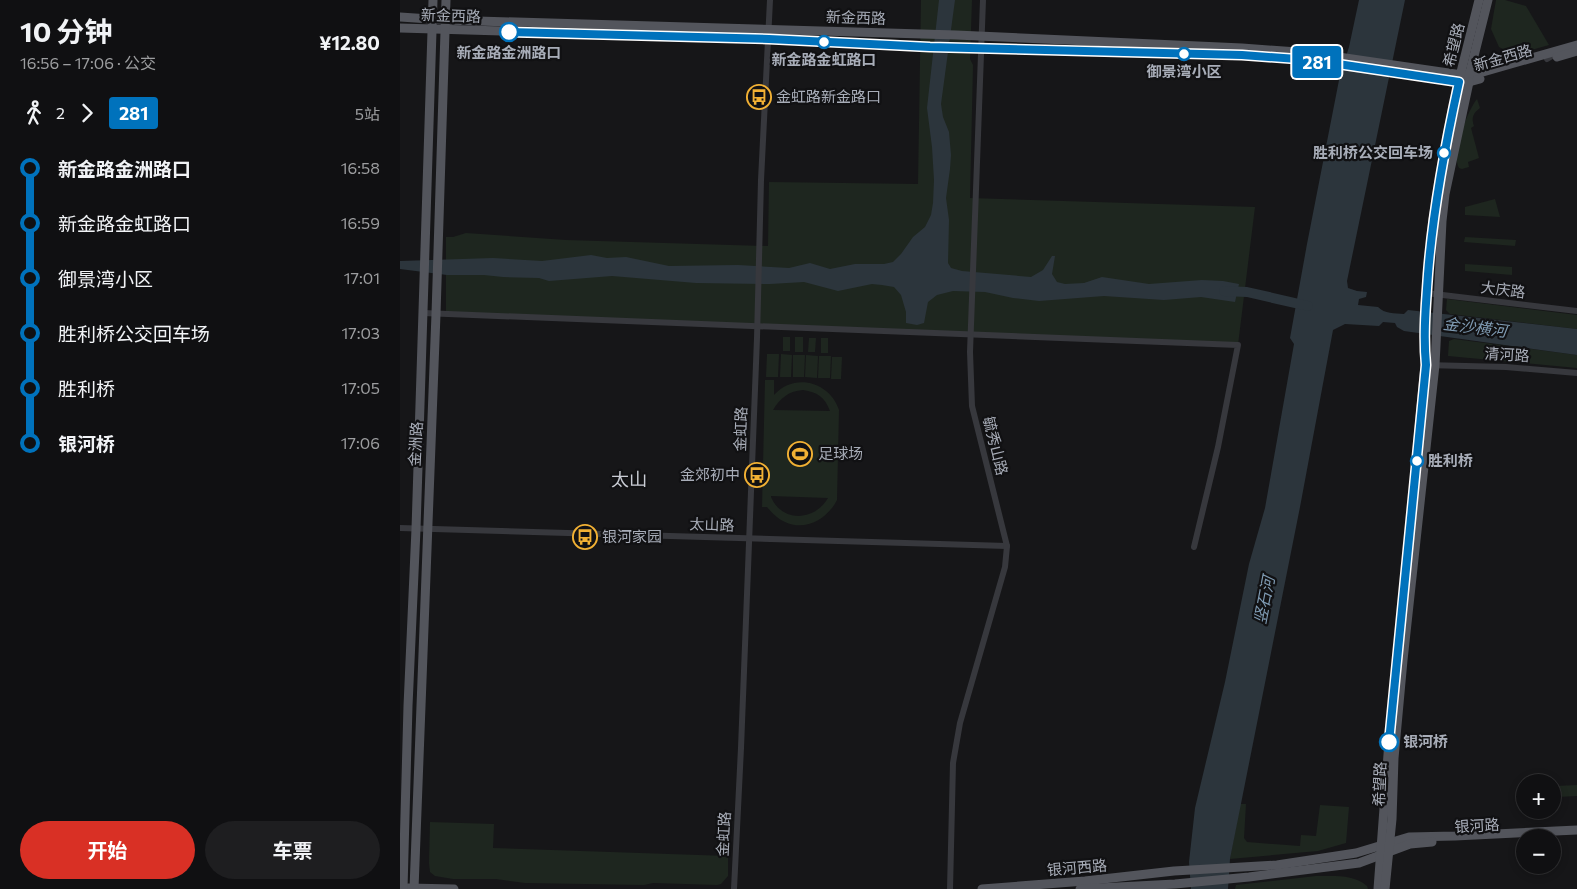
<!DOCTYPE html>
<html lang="zh">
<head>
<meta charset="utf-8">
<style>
	:root { --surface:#101012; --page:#1e1e20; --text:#f1f3f6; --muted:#9c9d9f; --line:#303032; --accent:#d93025 }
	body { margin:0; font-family:Commissioner,"Noto Sans SC",sans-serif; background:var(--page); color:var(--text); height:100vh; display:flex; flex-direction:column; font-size:19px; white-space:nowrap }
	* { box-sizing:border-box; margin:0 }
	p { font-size:16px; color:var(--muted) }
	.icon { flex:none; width:28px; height:28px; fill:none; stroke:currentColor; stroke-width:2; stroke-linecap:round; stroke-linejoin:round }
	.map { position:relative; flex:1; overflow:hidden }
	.details { display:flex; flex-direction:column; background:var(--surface); width:400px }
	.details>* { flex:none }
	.badge { padding:0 10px; border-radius:4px; font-size:18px; line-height:32px }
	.buttons { position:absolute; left:1116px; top:774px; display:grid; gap:10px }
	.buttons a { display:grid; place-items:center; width:45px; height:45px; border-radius:50%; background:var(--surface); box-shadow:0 2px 8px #0003,0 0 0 1px var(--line); font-size:25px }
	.map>.badge { position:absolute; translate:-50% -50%; box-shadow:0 0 0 2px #fff }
	.legs { display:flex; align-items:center; gap:8px; height:55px; padding:0 20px; font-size:16px }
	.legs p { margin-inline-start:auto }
	.overview { display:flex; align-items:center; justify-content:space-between; height:85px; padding:0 20px }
	h1 { font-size:28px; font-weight:700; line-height:38px }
	.primary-button { display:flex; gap:10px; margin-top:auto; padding:10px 20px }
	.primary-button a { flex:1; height:58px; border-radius:30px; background:var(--accent); color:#fff; font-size:20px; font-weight:700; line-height:58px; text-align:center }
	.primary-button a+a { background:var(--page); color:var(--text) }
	ul { padding:0 20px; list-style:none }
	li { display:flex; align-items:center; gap:18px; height:55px; font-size:19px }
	li i { display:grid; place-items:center; width:8px; height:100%; margin:0 6px; background:currentColor }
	li i::after { content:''; width:12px; height:12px; margin:-6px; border:4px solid; border-radius:50%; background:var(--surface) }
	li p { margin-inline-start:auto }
	li:first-child i { background:linear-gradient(#0000 50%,currentColor 0) }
	li:last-child i { background:linear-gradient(currentColor 50%,#0000 0) }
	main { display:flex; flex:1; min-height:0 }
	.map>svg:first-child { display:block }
	.green { fill:#1e261f; fill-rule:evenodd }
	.water { fill:#2c353c }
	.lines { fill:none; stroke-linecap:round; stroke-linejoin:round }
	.river { stroke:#2c353c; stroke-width:10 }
	.minor { stroke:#37383d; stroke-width:6 }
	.major { stroke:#53555c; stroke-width:9 }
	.line-1-casing { stroke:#fff; stroke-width:11 }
	.line-1 { stroke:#0072bc; stroke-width:8 }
	.stop-1-dot { fill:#fff; stroke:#0072bc; stroke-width:2.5 }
	.labels { text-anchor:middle; stroke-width:4.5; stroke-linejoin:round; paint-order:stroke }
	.street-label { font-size:15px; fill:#a8adb8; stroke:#111113 }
	.stop-label { font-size:15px; font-weight:bold; fill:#a8adb8; stroke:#111113 }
	.poi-label { font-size:15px; fill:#a8adb8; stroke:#111113; text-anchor:start }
	.water-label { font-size:16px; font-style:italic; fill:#7f9bb3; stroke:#111113 }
	.quarter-label { font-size:18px; fill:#c9ccd4; stroke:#111113 }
</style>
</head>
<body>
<main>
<section class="details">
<div class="overview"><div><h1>10 分钟</h1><p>16:56 – 17:06 · 公交</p></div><b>¥12.80</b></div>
<div class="legs"><svg class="icon" aria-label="walk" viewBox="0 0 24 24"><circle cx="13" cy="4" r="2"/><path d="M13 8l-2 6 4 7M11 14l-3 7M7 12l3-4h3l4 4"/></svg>2<svg class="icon" aria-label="forward" viewBox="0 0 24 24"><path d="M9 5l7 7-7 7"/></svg><b class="badge" style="background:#0072bc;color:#fff">281</b><p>5站</p></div>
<ul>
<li><i style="color:#0072bc"></i><b>新金路金洲路口</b><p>16:58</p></li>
<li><i style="color:#0072bc"></i><span>新金路金虹路口</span><p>16:59</p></li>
<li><i style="color:#0072bc"></i><span>御景湾小区</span><p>17:01</p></li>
<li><i style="color:#0072bc"></i><span>胜利桥公交回车场</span><p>17:03</p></li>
<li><i style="color:#0072bc"></i><span>胜利桥</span><p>17:05</p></li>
<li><i style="color:#0072bc"></i><b>银河桥</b><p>17:06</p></li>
</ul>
<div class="primary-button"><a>开始</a><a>车票</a></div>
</section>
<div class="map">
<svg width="1177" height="889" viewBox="0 0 1177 889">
	<rect width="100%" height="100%" fill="#161618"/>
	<g class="green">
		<path d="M521,0H572L570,59L573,65L570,198L855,207L838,345L46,315V237H53L66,233L166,240L368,246L369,182L518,184Z"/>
		<path d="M1096,0H1105L1126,6L1149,45L1128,51L1113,54L1099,47L1091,29Z"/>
		<path d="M1077,99L1080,108C1073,113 1071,118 1074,126L1071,128L1079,158L1068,162L1069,167L1062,169L1059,168C1051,155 1067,111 1077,99Z"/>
		<path d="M1095,199L1100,217L1065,215V207Z"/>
		<path d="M1065,237L1116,240L1115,246L1064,242Z"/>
		<path d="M1065,264L1112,267V275L1065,271Z"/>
		<path d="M1047,299L1177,315V329L1050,314L1046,310Z"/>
		<rect x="383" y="337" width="7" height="14"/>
		<rect x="395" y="337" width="8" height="15"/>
		<path d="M409,338H416L415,352H408Z"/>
		<rect x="421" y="338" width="7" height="15"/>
		<path d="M1054,339L1177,355V368L1048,356L1049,341Z"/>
		<path d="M367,354H379L378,377H366Z"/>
		<path d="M381,354L392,355L391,377H380Z"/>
		<path d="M393,355H405L404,377H393Z"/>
		<path d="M406,355L418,356L417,378L405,377Z"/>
		<path d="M419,356H431L430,378H418Z"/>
		<path d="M432,357H442L441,379H431Z"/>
		<path d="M365,380H374V395C395,372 430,382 439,410L437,500C428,518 406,532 385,522C378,519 372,513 367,507H362ZM403,390C417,392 425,397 430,411L373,410C380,398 389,391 403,390ZM371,497V496L428,498C415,521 382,523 371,497Z"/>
		<path d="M1177,785V796L1157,797L1156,786Z"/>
		<path d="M840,804H846L844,838L847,842L900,846L901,835L916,836L920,805L949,807L946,843L918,851L830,859Z"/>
		<path d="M30,822L94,824L93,848L328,856V876L321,884L317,885L253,883L244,885L125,883L96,879H53L35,876L30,872L29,863Z"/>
		<path d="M916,876C934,876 954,874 967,886L968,889H835L836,885Z"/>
	</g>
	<g class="water">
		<path d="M539,0H555L541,104L543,117L549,132L551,155L550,169L546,198L549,220L548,263L551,268L562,271L631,277L643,270L652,256H655L652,274L657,282L665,284L684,283L702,277L749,284L802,280L823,281L839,284L835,302L801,297L764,300L704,296L639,301L613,298L585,292L553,291L537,295L528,302L524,323L517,325L506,323V312L501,295L494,287L482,285L472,284L438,291L404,282L370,284L296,283L212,276L149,281L139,278L103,277L84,275H47L0,269V261L93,258L142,261L191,255L207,258L226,257L269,266L338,265L389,268L410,263L430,269L455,264H484L493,262L501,254L513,237L525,227L531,215L533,203L534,180L532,147L527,108Z"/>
		<path d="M959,0H1005L947,281L948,288L957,291L967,292L966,297L959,299L958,305L978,307C985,314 994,313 1004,314L1008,310L1177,329V355L1004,331L997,327L995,323L983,322L979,326L945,324L933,330L900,507L830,859L828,889H791L789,862L795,808L825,682L849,564L865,508L894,344L890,338L907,244L940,75L949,47Z"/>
	</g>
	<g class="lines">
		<path class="river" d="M824,291L847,292L908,306"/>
		<g class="minor">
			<path d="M1147,59L1157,53"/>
			<path d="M1026,293L1177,311"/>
			<path d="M23,313L838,345L818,447L794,547"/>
			<path d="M1025,365L1106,367L1177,373"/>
			<path d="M0,528L607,546"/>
			<path d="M334,889L341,748L357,338L361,180L370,0"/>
			<path d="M550,889L553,763L560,723L605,567L607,546L572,406L570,352L583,0"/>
		</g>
		<g class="major">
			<path d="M0,17L45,20L556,35L842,48L911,53L1069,76L1177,45"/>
			<path d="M0,28L369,39L530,47L842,55L911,60L1059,82H1069L1080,79"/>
			<path d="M1157,57L1177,51"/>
			<path d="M1060,76L1079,0"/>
			<path d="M1069,76L1088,0"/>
			<path d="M1003,602L1025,365V304L1033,220L1044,152L1059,82"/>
			<path d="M8,888L54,889"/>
			<path d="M3,889L8,706L16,529L33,0"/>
			<path d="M14,889L36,314L46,0"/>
			<path d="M582,889L685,881L774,871L877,865L956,853L1009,837L1055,836L1177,830"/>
			<path d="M680,889L775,884L849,877L959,863L1010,844L1032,842"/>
			<path d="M978,889L989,741L996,672"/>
			<path d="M985,889L992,819L994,758L1003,660L1035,365L1042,221L1045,194L1069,82"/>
		</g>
	</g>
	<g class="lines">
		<defs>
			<path id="line-1" d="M109,32L369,39L530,47L842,55L911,60L1059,82C1045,146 1033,209 1028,274C1026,304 1023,334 1026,365L989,742"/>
		</defs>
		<use href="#line-1" class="line-1-casing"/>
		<use href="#line-1" class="line-1"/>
	</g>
	<defs>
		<symbol id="bus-ring" viewBox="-11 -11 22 22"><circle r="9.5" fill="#111113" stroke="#f2b134" stroke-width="1.5"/><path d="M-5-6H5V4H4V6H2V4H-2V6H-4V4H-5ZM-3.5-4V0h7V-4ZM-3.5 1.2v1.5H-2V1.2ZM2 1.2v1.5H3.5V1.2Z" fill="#f2b134"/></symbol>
		<symbol id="stadium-ring" viewBox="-11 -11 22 22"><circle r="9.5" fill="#111113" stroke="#f2b134" stroke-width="1.5"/><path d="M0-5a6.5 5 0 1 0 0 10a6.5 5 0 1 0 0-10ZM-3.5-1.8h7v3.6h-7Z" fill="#f2b134"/></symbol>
	</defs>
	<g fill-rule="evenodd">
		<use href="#bus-ring" x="345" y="83" width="28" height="28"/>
		<use href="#stadium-ring" x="386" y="440" width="28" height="28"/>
		<use href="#bus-ring" x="343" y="461" width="28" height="28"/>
		<use href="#bus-ring" x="171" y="523" width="28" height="28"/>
	</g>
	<g class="stop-1-dot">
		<circle cx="109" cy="32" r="9"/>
		<circle cx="424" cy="42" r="6"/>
		<circle cx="784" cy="54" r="6"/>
		<circle cx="1044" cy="153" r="6"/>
		<circle cx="1017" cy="461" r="6"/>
		<circle cx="989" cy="742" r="9"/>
	</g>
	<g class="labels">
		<g class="street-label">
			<text transform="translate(51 16) rotate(2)" y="5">新金西路</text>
			<text transform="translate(456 18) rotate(2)" y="5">新金西路</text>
			<text transform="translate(1054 45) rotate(-76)" y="5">希望路</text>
			<text transform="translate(1103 58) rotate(-16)" y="5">新金西路</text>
			<text transform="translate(1103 290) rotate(7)" y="5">大庆路</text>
			<text transform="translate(1107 355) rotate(3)" y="5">清河路</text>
			<text transform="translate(341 429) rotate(-88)" y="5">金虹路</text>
			<text transform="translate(16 444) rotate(-87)" y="5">金洲路</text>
			<text transform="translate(595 446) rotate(76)" y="5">毓秀山路</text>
			<text transform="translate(312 525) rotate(2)" y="5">太山路</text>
			<text transform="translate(980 784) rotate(-88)" y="5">希望路</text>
			<text transform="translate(1077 826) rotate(-3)" y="5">银河路</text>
			<text transform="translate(324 834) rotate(-87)" y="5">金虹路</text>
			<text transform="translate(677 868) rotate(-5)" y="5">银河西路</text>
		</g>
		<g class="stop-label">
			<text x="109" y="58">新金路金洲路口</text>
			<text x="424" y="65">新金路金虹路口</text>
			<text x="784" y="77">御景湾小区</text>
			<text x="1033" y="158" text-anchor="end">胜利桥公交回车场</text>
			<text x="1028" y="466" text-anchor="start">胜利桥</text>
			<text x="1003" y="747" text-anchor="start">银河桥</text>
		</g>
		<g class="poi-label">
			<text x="376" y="102">金虹路新金路口</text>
			<text x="418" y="459">足球场</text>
			<text x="340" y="480" text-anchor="end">金郊初中</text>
			<text x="202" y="542">银河家园</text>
		</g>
		<g class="water-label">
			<text transform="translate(1075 327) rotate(7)" y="6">金沙横河</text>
			<text transform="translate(864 600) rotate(-79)" y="6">竖石河</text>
		</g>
		<g class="quarter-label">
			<text x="229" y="486">太山</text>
		</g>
	</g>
</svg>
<div class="buttons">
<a>+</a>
<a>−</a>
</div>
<b class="badge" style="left:917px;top:62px;background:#0072bc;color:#fff">281</b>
</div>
</main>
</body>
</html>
